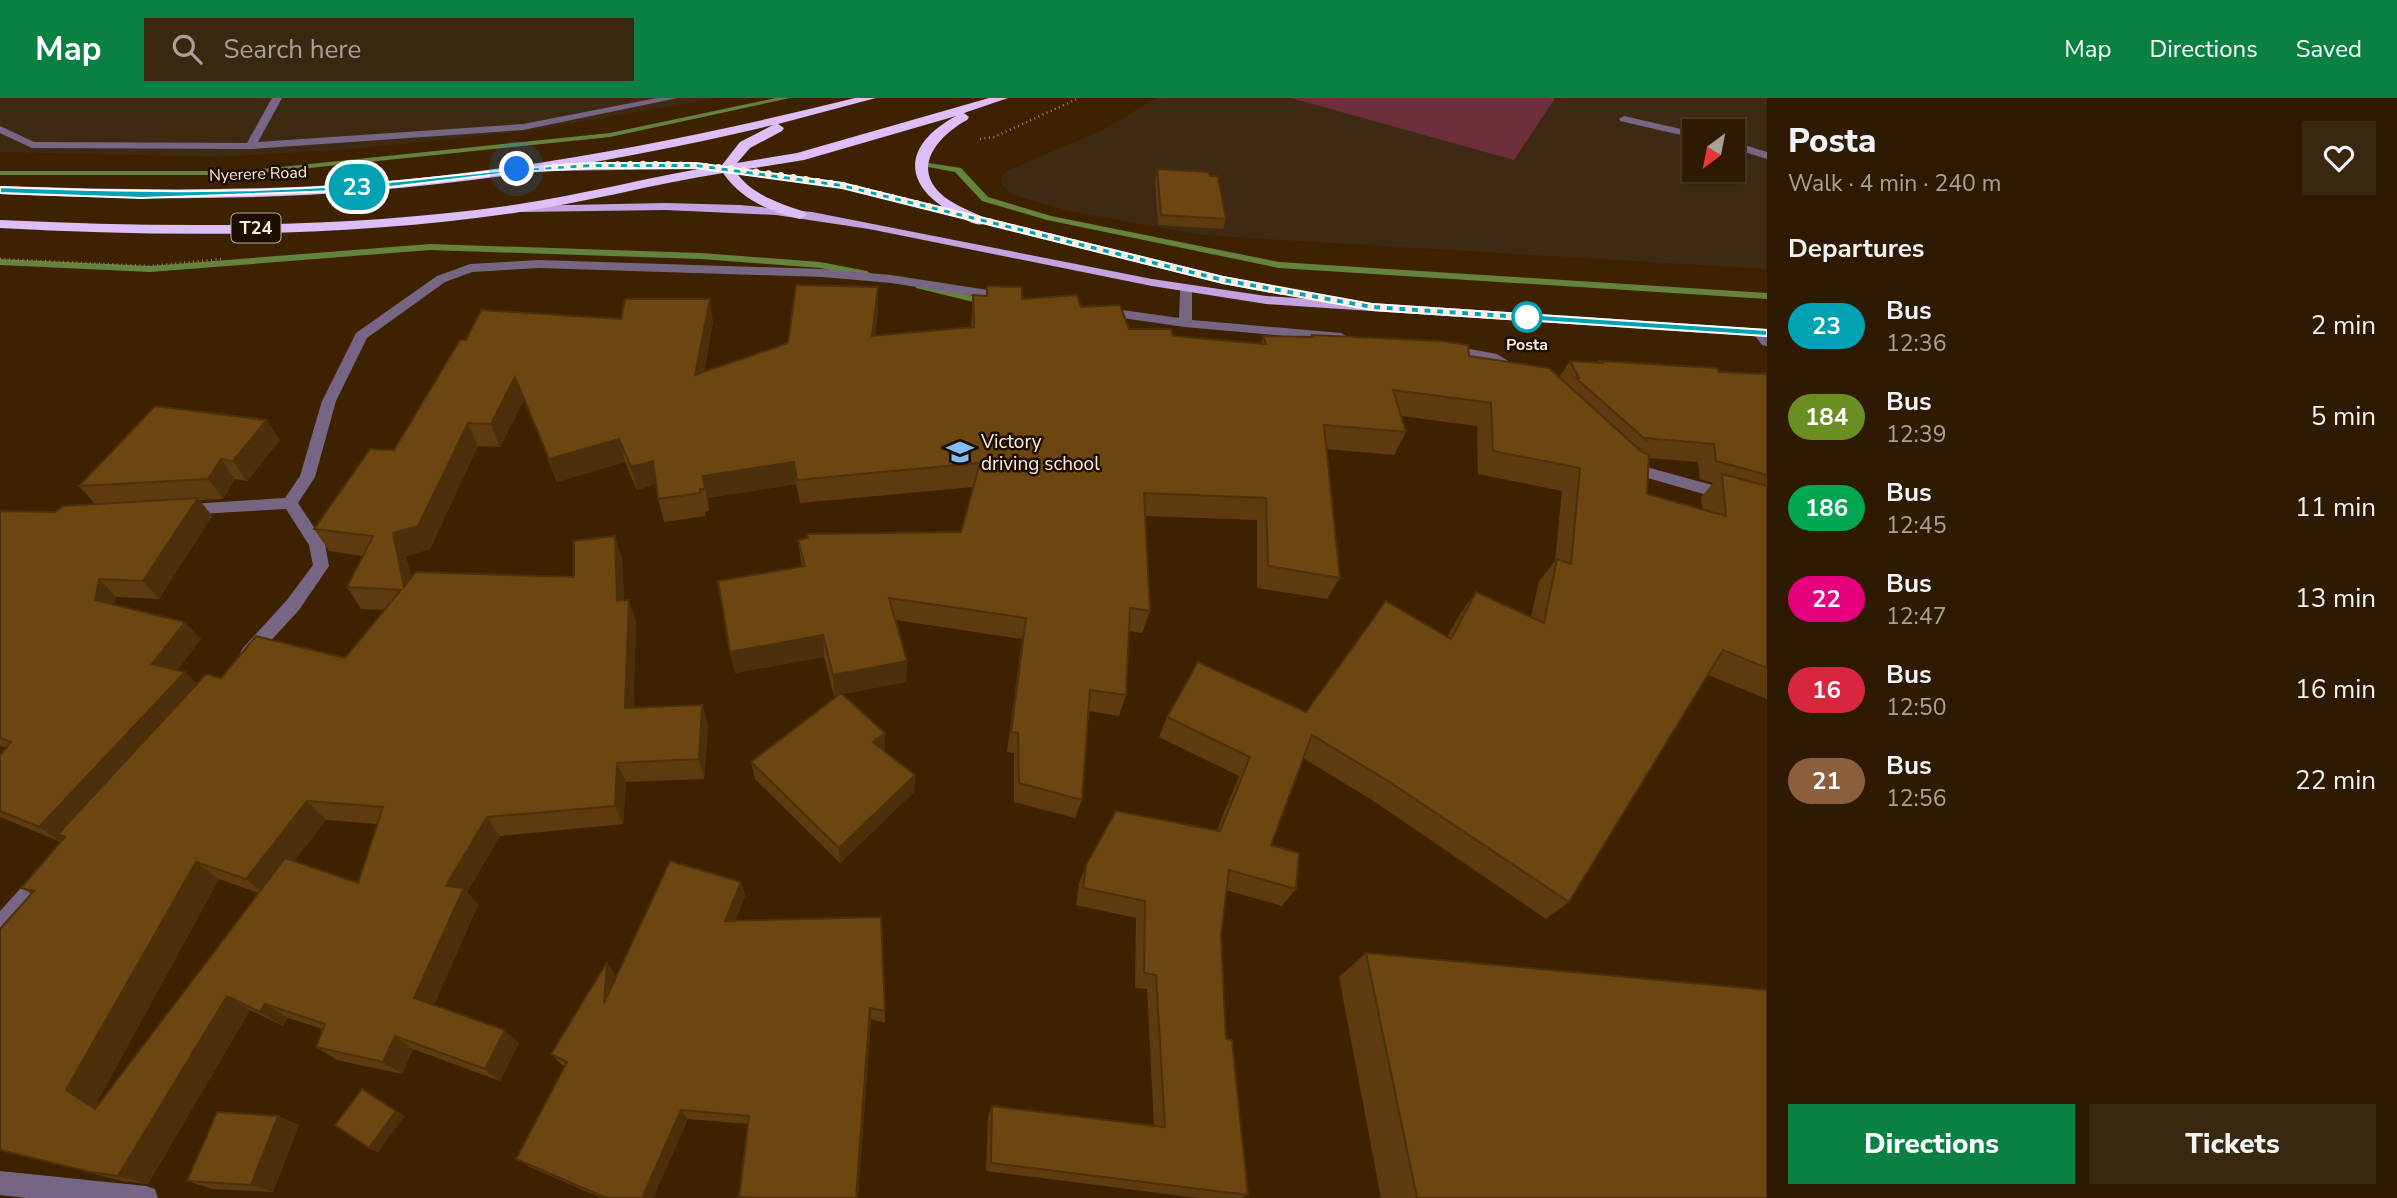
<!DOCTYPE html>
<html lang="en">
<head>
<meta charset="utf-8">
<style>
	:root { --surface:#2e1a00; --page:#3a270f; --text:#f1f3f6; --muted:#a7a199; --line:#493822; --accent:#0b8043 }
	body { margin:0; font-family:"Nunito Sans",sans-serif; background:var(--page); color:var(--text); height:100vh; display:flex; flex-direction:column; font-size:26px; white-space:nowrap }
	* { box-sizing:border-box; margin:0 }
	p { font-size:23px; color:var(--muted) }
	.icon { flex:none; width:38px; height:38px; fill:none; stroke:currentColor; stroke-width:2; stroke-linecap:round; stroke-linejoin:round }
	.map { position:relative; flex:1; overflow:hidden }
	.drawer { display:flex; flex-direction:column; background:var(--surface); width:630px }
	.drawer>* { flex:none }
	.badge { padding:0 14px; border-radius:23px; font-size:24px; line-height:46px }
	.needle { width:46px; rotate:212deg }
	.buttons { position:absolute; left:1682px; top:21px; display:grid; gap:14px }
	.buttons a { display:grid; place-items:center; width:63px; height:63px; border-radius:0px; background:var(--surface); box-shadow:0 2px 5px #0004,0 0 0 2px var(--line); font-size:35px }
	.you { position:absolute; width:35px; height:35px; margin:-18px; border:5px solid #fff; border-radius:50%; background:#1a73e8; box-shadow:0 0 0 10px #1a73e833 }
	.map>.badge { position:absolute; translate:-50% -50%; box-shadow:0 0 0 4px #fff }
	h2 { padding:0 21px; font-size:26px; line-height:63px }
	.round { display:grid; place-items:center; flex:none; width:74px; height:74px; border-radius:0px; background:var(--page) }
	.head { display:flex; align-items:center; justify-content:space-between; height:119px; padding:0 21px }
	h1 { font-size:33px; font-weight:800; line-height:52px }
	.button { display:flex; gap:14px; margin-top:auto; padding:14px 21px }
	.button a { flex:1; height:80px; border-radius:0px; background:var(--accent); color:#fff; font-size:28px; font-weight:800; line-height:80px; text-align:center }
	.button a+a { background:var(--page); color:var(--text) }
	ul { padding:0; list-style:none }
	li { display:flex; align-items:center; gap:21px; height:91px; padding:0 21px }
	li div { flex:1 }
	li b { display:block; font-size:26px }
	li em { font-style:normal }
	li .badge { min-width:77px; font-weight:700; text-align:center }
	header { display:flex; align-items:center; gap:42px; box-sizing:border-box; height:98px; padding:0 35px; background:var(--accent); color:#fff }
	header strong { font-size:33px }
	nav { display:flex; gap:38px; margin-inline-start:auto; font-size:24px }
	.search { width:490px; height:63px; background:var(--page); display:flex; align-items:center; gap:18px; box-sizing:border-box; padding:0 24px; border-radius:0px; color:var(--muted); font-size:26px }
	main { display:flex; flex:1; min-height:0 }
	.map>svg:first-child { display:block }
	.built { fill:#3e2a13; fill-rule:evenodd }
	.green { fill:#6c2f3b }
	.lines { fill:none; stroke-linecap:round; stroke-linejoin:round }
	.stream { fill:#64843d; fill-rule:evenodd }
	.path { stroke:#968269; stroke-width:2.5; stroke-dasharray:1 3.5; stroke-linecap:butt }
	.lane { fill:#766684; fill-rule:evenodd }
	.street { fill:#766684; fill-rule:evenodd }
	.primary { fill:#c3a2df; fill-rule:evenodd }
	.highway { fill:#debef8; fill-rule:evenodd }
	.wall { fill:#5d3b0e; fill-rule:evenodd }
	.shaded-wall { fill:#4c300b }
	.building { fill:#6c4510; stroke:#4c300b; stroke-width:2; fill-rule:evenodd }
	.line { fill:#00a3b4; stroke:#fff; stroke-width:2 }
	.walk { stroke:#fbefe2; stroke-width:7; stroke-dasharray:0 12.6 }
	.stop-dot { fill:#fff; stroke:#00a3b4; stroke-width:3.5 }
	.labels { text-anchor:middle; stroke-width:5; stroke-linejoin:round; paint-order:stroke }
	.far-street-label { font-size:16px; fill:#fbefe2; stroke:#1e0e00 }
	.far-stop-label { font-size:16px; font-weight:bold; fill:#fbefe2; stroke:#1e0e00 }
	.shield { fill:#1e0e00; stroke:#b9ac9e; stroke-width:2 }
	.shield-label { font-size:18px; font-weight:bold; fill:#fbefe2 }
	.poi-label { font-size:19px; fill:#fbefe2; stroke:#1e0e00; text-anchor:start }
</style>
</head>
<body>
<header>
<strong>Map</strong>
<div class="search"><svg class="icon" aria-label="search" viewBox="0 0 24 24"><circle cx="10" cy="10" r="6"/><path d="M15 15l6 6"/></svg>Search here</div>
<nav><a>Map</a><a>Directions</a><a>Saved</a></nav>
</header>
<main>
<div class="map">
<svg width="1767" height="1100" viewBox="0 0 1767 1100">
	<rect width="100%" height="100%" fill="#3e2200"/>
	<g class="built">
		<path d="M0,0H717L526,33L353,51L219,59L0,54Z"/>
		<path d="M1156,0H1767V171L1201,137L1069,113L1013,97L1003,88L1001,78L1009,72L1103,32ZM1694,33H1732V72H1694Z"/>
	</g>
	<path class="green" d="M1291,0H1555L1514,62Z"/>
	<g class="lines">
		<g class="stream">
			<path d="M776,0H790L610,39L241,77H0V73H241L610,35Z"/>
			<path d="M928,65L961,70L988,99L1051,118L1279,164L1767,195V201L1279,170L1047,122L982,103L955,74L928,69Z"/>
			<path d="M430,146L701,155L820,164L867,173L871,176L867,179L820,170L701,161L430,152L150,174L0,167V161L150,168Z"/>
			<path d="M919,185L989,202L990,204L986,207L916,190L915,188Z"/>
		</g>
		<g class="path">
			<path d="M980,41L994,39L1079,0"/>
			<path d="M0,161L150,168L221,161"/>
		</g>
		<g class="lane">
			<path d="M272,0H282L258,44L523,26L657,0H678L523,32L251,51L32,50L0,35V28L34,44L247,45Z"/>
			<path d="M1624,18L1694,34V40L1620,23L1619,21Z"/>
			<path d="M1732,43L1767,54V61L1732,50Z"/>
			<path d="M0,1073L146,1088L155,1091L158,1100H26L0,1097Z"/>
		</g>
		<g class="street">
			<path d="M539,162L823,171L891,177L1007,195L1013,199L1007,203L891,185L823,179L539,170L472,174L445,184L367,240L336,303L315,379L298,405L325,446L329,468L299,512L255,560H243L240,555L243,550L287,502L313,467L309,447L286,411L182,417L176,415L174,411L176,407L285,400L300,378L322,303L356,235L437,178L470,166Z"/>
			<path d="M1186,189L1192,193V222L1341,235L1348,239L1341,243L1185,229L1101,217L1095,213L1101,209L1179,220L1180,193Z"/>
			<path d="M1760,231L1767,235V248L1762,247L1753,235Z"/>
			<path d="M1448,247L1497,256L1524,273L1517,277L1488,262L1443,254L1441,251Z"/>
			<path d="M1628,364L1767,402V414L1623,373L1620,369L1623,365Z"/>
			<path d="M45,768L52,771L55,778L52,785L8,836L0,839V813L38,771Z"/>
		</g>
		<g class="primary">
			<path d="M696,65L842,84L1223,178L1282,189L1288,193L1282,197L1223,186L842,90L696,71L540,73L534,70L540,67Z"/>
			<path d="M666,105L740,107L812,114L1152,181L1266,198L1767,231V239L1266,206L1152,188L869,131L776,117L666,112L520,114L514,111L520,108Z"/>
		</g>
		<path class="highway" d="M855,0H876L778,26L784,30L782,33L750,50L737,65L797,55L989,0H1008L964,15L969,19L967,22C941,36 911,67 940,95C952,107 970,112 984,120V126C974,128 967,122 959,118C903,91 899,49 956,18L804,62L735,73C752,97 778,105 805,114L807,117L800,121C769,113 742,102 723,75C653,86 584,105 514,115C344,140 172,139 0,130V122C171,130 343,131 513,107C583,97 652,78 722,67L740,44L773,27C639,59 503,82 366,93C244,103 122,101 0,96V88C122,92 244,94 365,85C531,72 694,40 855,0Z"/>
	</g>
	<g class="wall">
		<path d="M1157,71L1226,121L1223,131L1158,127L1155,81Z"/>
		<path d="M987,188L1022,201L1081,209L1129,231L1173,238L1261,245L1263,238L1311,239L1312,237L1469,258L1559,279L1570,263L1598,265L1600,263L1719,274L1767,276V601L1708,577L1569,804L1546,821L1372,702L1303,660L1271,747L1296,791L1282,808L1226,792L1221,838L1226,941L1248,1097L1242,1100H1198L986,1073L988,1019L992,1008L1154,1027L1147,891L1135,890L1136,820L1076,807L1079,785L1086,767L1217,732L1239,678L1159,639L1167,619L1306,614L1447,539L1460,516L1476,494L1531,519L1539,483L1555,463L1562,393L1478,376L1477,328L1401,318L1406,334L1394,357L1327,351L1340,480L1327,501L1257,490V422L1145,418L1150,513L1142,535L1129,533L1126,597L1119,618L1088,613L1082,702L1075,720L1014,704V655L1007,654L1022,541L896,522L907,563L906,584L842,596L885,635L884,653L915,677L914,694L840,765L755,681L751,664L839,597L834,598L824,559L735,575L730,554L802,469L798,442L961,434L974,389L800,405L796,386L708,400L709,413L705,414V418L664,424L658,401L656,386L637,392L625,364L557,384L524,302L500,349L478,348L430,451L406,458L411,480L574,479L622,460L624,502L636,523L633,610L702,607L708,627L704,681L626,684L623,726L500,738L467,794L478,807L434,907L519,945L500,983L413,951L402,976L337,962L316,949L323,931L288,920L283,928L250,912L148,1086L122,1083L0,1052L32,796L21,790L61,744L0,719V657L6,650L0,648V413L55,414L95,406L79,388L280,342L247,383L235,381L223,401L199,402L212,418L159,501L116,499L114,507L201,541L177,572L185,574L197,586L221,580L345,560L384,512L361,511L347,489L363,458L329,453L314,431L394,352L466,242L621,221L713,224L704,274L788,245L878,189V212L875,238L971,229L973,197L986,198ZM1649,360L1698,364L1700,381L1713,385L1701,399L1702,411L1647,396ZM326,722L377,726L358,785L294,763ZM219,781L259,795L99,1005L97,1004Z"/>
		<path d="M741,784L745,798L735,823L885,913V925L871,921L858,1100H740L739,1099L748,1026L688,1021L653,1100H601L528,1068L516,1061L565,968L561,966L551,956L607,864L615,876V884Z"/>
		<path d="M1366,855L1767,1100H1381L1339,879Z"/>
		<path d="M278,1018L299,1027L273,1094L212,1091L187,1083Z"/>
	</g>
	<g class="shaded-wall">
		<path d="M878,189V212L873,261L872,238Z"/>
		<path d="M710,201L713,224L699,300L695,277Z"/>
		<path d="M515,279L524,302L500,349L491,326Z"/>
		<path d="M267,322L280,342L247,383L233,363Z"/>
		<path d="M468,325L478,348L430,451L406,458L417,511L404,489L393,435Z"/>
		<path d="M619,341L625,364L557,384L549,361Z"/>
		<path d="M221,361L235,381L223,401L208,381Z"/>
		<path d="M653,363L659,385L637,392L631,369Z"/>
		<path d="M794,364L796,386L708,400L709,413L703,378Z"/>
		<path d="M198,400L212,418L159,501L143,483Z"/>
		<path d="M615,438L622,460L625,524L617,503Z"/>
		<path d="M99,481L116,499L112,519L95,502Z"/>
		<path d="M629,502L636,523L633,630L625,610Z"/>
		<path d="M185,524L201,541L169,583L152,566Z"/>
		<path d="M823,537L824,559L735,575L730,554Z"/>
		<path d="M907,563L906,584L834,598L833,577Z"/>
		<path d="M185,574L202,591L58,736L64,740L61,744L39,729Z"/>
		<path d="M702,607L708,627L704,681L699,661Z"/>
		<path d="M885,635V652L874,662L873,644Z"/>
		<path d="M617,665L626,684L623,726L615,708Z"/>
		<path d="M915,677L914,694L840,765L839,750Z"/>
		<path d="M307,703L326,722L267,798L246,781Z"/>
		<path d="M487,719L500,738L467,794L478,807L431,914L414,900L446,788Z"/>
		<path d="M196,764L219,781L97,1004L125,1021L95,1011L66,992Z"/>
		<path d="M741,784L745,798L730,836L725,823Z"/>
		<path d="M607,864L615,876L613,917L604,905Z"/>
		<path d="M227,898L250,912L148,1086L118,1078Z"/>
		<path d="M265,906L288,920L283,928L260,914Z"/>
		<path d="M870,910L871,921L858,1100H856Z"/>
		<path d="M505,932L519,945L500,983L485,971Z"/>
		<path d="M395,938L413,951L402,976L383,964Z"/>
		<path d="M362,991L405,1018L378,1054L369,1050Z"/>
		<path d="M681,1012L688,1021L653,1100H642Z"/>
		<path d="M278,1018L299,1027L273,1094L251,1087Z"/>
	</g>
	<g class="building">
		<path d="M1157,71L1209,74L1210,78H1218L1226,121L1161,117Z"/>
		<path d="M796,187L878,189L872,238L974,229L973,197L987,198V188L1022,189V201L1077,197L1081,209L1120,207L1129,231H1171L1173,238L1266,246L1263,238L1313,239L1312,237L1442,243L1468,247L1469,258L1549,270L1642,354L1649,356L1647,396L1726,418L1722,376L1767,388V570L1723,552L1569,804L1388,683L1312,637L1271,747L1299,755L1296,791L1229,772L1221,838L1226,941L1232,942L1248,1097L991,1065L992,1008L1165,1029L1156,877L1144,875L1145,803L1083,790L1086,767L1116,713L1220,733L1250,659L1167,619L1198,564L1306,614L1386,503L1451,541L1476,494L1544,525L1557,461L1571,466L1580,370L1493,353L1491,305L1393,292L1406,334L1324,327L1340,480L1268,468L1266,400L1144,395L1150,513L1130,510L1126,597L1090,592L1082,702L1019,685L1018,635L1011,634L1026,520L889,500L907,563L833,577L823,537L730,554L718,483L805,468L798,442L808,440L807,436L961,434L980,365L797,382L794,364L703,378L705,391H700V395L658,401L653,363L631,369L619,341L549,361L515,279L491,326L468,325L418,428L393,435L404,489L416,474L574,479V443L615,438L617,503L629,502L625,610L702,607L699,661L617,665L615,708L487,719L446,788L464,790L414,900L505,932L485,971L395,938L383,964L316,949L325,926L265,906L260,914L227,898L118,1078L90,1074L0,1052V831L34,793L21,790L65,739L58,736L206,576L221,580L256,538L345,560L401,492L347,489L373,438L314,431L370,351L394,352L460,242H466L481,212L621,221L625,201H710L695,277L788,245ZM307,703L383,709L358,785L285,760L95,1011L66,992L196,764L246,781Z"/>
		<path d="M1570,263L1602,265L1600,263L1717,270L1719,274L1767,276V377L1716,363L1714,346L1646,340V342L1576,280H1579Z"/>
		<path d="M155,308L267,322L233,363L221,361L208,381L79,388Z"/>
		<path d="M198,400L143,483L99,481L95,502L185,524L152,566L185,574L39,729L0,713V657L11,644L0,640V413L55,414L63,408Z"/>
		<path d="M841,595L885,635L873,644L915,677L839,750L751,664Z"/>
		<path d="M670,763L741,784L725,823L881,819L885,913L870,910L856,1100H756L739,1099L749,1018L681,1012L642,1100H606L516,1061L567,964L551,956L607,864L604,905Z"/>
		<path d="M1366,855L1767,892V1100H1417Z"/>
		<path d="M362,991L396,1013L369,1050L335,1027Z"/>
		<path d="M217,1014L278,1018L251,1087L187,1083Z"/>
	</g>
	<path class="line" d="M593,65H696L842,85L1223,179L1372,206L1767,232V238L1372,212L1223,185L842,90L696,70H593L517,74L365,92L142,100L0,95V89C122,94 244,96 366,86C442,80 517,69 593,65Z"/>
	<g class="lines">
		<path class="walk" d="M517,71C577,68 639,64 699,68C747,71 794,80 842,87L1223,182L1372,209L1538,220L1527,219"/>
	</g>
	<defs>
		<symbol id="school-bare" viewBox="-9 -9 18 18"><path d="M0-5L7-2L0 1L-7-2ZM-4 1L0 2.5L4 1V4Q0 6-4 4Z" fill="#80bdfa" stroke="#1e0e00" stroke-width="2.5" paint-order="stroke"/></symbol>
	</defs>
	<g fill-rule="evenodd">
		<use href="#school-bare" x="941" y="335" width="38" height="38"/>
	</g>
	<circle class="stop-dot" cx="1527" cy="219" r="14"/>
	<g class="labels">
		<g class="far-street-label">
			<text transform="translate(258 75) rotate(-2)" y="6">Nyerere Road</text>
		</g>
		<g class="far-stop-label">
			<text x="1527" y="252">Posta</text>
		</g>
		<rect class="shield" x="231.5" y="115.5" width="49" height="29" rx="5"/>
		<g class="shield-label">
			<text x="256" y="136">T24</text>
		</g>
		<g class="poi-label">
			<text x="981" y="350">Victory<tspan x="981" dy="22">driving school</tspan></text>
		</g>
	</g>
</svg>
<div class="buttons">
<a><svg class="needle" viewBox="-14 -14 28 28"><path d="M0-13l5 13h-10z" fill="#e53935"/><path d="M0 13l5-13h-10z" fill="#a7a199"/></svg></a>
</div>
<div class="you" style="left:517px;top:71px"></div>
<b class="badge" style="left:357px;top:89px;background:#00a3b4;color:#fff">23</b>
</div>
<section class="drawer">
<div class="head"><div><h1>Posta</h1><p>Walk · 4 min · 240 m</p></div><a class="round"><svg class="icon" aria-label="heart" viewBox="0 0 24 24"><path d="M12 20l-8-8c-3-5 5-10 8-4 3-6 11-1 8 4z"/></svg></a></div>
<h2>Departures</h2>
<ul>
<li><span class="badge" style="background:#00a3b4;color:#fff">23</span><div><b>Bus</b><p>12:36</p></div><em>2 min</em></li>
<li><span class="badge" style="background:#6b8e23;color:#fff">184</span><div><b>Bus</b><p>12:39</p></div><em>5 min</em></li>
<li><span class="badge" style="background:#00a651;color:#fff">186</span><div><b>Bus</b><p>12:45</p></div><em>11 min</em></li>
<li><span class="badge" style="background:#e6007e;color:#fff">22</span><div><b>Bus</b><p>12:47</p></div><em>13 min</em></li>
<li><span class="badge" style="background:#d7263d;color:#fff">16</span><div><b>Bus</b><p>12:50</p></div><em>16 min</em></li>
<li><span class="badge" style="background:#8b5e3c;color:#fff">21</span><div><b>Bus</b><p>12:56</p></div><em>22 min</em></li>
</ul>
<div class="button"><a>Directions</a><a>Tickets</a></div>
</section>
</main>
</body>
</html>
